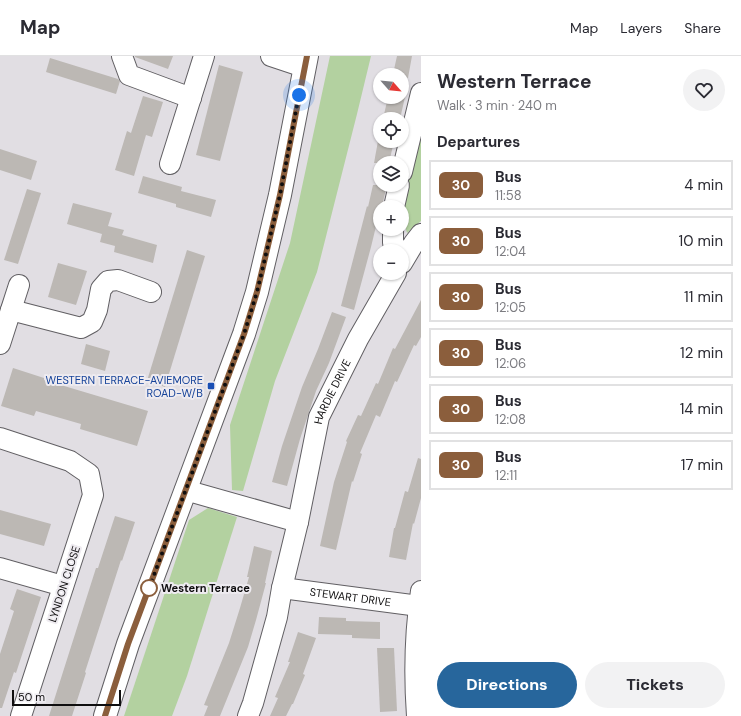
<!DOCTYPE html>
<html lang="en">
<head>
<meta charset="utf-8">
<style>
	:root { --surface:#fff; --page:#f2f2f3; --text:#2b2b33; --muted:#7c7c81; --line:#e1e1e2; --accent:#27669c }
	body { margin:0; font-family:"DM Sans",sans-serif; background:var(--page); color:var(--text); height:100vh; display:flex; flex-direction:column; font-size:15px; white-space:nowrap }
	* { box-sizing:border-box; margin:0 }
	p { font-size:13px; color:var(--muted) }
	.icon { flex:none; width:22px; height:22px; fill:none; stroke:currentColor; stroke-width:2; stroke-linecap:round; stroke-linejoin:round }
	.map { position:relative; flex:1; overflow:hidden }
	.details { display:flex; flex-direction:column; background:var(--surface); width:320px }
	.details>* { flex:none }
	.badge { padding:0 8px; border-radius:6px; font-size:14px; line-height:26px }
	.needle { width:26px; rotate:117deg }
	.tools { position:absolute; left:373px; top:12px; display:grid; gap:8px }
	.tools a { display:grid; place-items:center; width:36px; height:36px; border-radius:50%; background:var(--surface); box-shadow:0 1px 3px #0004; font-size:20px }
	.scale { position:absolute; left:12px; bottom:10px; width:109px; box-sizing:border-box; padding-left:4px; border:2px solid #0f0e0f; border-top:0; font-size:11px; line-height:14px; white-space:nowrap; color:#0f0e0f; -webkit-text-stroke:3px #eeebf0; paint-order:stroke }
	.you { position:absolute; width:20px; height:20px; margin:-10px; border:3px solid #fff; border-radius:50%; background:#1a73e8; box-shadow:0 0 0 6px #1a73e833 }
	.map>.badge { position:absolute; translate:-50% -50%; box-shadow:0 0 0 2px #fff }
	h2 { padding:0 16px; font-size:15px; line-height:36px }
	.round { display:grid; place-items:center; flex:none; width:42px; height:42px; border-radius:21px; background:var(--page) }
	.head { display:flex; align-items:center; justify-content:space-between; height:68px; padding:0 16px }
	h1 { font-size:19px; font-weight:800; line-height:30px }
	.button { display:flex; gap:8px; margin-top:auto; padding:8px 16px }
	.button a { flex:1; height:46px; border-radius:24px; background:var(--accent); color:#fff; font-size:16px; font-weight:800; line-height:46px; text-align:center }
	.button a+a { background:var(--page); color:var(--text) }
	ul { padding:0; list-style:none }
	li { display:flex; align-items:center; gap:12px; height:50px; margin:0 8px 6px; padding:0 8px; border:2px solid var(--line); border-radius:0px }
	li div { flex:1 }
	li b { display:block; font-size:15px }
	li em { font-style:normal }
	li .badge { min-width:44px; font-weight:700; text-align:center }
	header { display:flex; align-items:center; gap:24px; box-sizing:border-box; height:56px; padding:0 20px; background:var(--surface); border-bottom:1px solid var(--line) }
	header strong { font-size:19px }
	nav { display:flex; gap:22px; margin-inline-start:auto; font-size:14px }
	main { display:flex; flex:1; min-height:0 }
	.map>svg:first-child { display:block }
	.green { fill:#b3d1a0 }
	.building { fill:#bcb8b4 }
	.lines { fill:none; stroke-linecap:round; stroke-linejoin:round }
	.minor-casing { stroke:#615f63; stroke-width:22 }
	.major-casing { stroke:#615f63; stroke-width:24 }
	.minor { stroke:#fff; stroke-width:20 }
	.major { stroke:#fff; stroke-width:22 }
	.line-casing { stroke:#fff; stroke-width:9 }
	.line { stroke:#8b5e3c; stroke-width:6 }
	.walk { stroke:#0f0e0f; stroke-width:4; stroke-dasharray:0 7.2 }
	.transit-dot { fill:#1a4fb4; stroke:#eeebf0; stroke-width:1.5 }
	.stop-dot { fill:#fff; stroke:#8b5e3c; stroke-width:2 }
	.labels { text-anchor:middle; stroke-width:4; stroke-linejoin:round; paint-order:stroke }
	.transit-label { font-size:11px; fill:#164399; stroke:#eeebf0; text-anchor:end }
	.street-label { font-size:11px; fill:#0f0e0f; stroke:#eeebf0 }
	.stop-label { font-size:11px; font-weight:bold; fill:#0f0e0f; stroke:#eeebf0; text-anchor:start }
</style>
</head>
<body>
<header>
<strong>Map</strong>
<nav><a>Map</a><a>Layers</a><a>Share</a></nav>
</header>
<main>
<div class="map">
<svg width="421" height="660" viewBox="0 0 421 660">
	<rect width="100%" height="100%" fill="#e1dee3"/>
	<g class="green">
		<path d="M330,0H371L357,58L317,216L275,325L243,435L232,434L230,369L290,187Z"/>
		<path d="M421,72V165L407,177L402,159L417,82Z"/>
		<path d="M208,452L237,461L187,620L172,660H124L189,464Z"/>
	</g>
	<g class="building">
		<path d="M135,0H173L168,13L135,1Z"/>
		<path d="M397,0H412L408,22L402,20V19L393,18Z"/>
		<path d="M50,2L118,23L120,25L116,38L46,16Z"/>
		<path d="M219,9L243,16L220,105L196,99Z"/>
		<path d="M143,40L163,46L152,81L146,79L134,120L115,114L127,75L131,77Z"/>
		<path d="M388,41H405L400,63H383Z"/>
		<path d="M378,85H394L389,107H374Z"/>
		<path d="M0,93L37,105L31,124L0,114Z"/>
		<path d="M143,120L182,131L181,135L216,144L211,161L176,151V148L138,137Z"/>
		<path d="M373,129H387L383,146H382L381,151H380V154L371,191L354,254L341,250L367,150L368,151Z"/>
		<path d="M27,133L41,137L18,208L4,204Z"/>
		<path d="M73,147L112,157L108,170L124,174L122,179L157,189L153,207L114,196L115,190L100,186L102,178L67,168Z"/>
		<path d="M187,194L205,200L165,331L147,325Z"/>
		<path d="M58,207L87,215L76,249L48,241Z"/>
		<path d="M421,244V281L416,290L414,289L397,326L395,325L380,361L376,359L360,397L362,398L353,426L352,425L336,494L320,490L334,426L347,386L346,385L358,359L361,360L376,327L378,328L393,292L395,293Z"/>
		<path d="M332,256L346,261L329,307L316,335L300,383L287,430L272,426L282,390L302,331L318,293Z"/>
		<path d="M86,288L110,295L105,315L81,308Z"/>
		<path d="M13,312L44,322V324L148,355L137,390L80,373L81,368L36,355L34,360L1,350Z"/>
		<path d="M418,402L421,403V442L414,468L413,467L406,504L389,501L394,472H395L405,435L408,436Z"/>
		<path d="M0,454L51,468L44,490L0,478Z"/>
		<path d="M115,460L135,466L122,505L121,504L85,616L86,617L72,660H49L96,512H98Z"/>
		<path d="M254,490L272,495L265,527H266L256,564L248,591L220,660H204L208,650L204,649L229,587L240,552L249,521H247Z"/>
		<path d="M17,533L41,541L16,617L14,616L2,652H0V598L14,555L10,553Z"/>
		<path d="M319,561L346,562V565L380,566V583L352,582V579L318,578Z"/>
		<path d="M298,576L316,582L303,618L305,619L293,648H292L286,660H270L278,642L275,641L290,606H288Z"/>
		<path d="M377,592H394L397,655L380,656Z"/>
	</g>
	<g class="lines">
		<defs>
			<g id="minor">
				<path d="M122,0L129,19L191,42"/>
				<path d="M271,0L304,11"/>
				<path d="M170,108L204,0"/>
				<path d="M402,116L421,37"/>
				<path d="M394,151L399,129"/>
				<path d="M393,173V187L399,195"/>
				<path d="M402,207L414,187L421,178"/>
				<path d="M11,254L81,272L92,266L97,254L101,233L108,225L118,224L151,236"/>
				<path d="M0,288L19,229"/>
				<path d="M0,382L70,405L89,418L93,439L21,660"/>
				<path d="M185,434L298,466"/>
				<path d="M0,512L63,530"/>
				<path id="s1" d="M282,532L419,550"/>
				<path id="s2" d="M248,660L253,647L277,561L282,532L298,466L319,361L358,283L396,217"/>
				<path d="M417,660C414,619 415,576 421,535"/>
			</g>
			<path id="major" d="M105,660L128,588L244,278L257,236L280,139L307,0"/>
		</defs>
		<use href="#minor" class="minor-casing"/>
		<use href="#major" class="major-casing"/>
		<use href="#minor" class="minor"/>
		<use href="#major" class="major"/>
	</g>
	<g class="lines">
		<defs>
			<path id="line" d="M105,660L128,588L244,278L257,236L280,139L307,0"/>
		</defs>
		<use href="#line" class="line-casing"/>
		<use href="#line" class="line"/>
		<path class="walk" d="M149,532L148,535L244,278L257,236L280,139L299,39"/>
	</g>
	<rect class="transit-dot" x="207" y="326" width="8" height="8" rx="2"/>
	<circle class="stop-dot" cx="149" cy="532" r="8"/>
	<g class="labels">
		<g class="transit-label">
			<text x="203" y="328">WESTERN TERRACE-AVIEMORE<tspan x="203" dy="13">ROAD-W/B</tspan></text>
		</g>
		<g class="street-label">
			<text dy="4" stroke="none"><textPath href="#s2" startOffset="336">HARDIE DRIVE</textPath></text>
			<text transform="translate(64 528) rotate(-72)" y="4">LYNDON CLOSE</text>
			<text dy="4" stroke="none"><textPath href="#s1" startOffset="69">STEWART DRIVE</textPath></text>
		</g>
		<g class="stop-label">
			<text x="161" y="536">Western Terrace</text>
		</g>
	</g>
</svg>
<div class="tools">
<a><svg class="needle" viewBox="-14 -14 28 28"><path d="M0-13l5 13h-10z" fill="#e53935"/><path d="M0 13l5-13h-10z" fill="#7c7c81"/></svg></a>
<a><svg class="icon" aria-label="locate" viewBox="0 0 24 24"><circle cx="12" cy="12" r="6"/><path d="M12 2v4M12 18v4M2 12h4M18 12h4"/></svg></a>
<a><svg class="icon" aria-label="layers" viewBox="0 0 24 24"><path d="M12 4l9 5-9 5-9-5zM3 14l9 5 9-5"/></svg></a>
<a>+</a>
<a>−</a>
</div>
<div class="scale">50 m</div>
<div class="you" style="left:299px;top:39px"></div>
</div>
<section class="details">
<div class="head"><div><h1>Western Terrace</h1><p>Walk · 3 min · 240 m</p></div><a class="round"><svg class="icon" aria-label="heart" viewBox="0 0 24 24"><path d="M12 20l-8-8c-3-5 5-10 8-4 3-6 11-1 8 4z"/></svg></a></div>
<h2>Departures</h2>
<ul>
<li><span class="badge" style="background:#8b5e3c;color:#fff">30</span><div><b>Bus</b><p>11:58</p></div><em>4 min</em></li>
<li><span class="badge" style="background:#8b5e3c;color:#fff">30</span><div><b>Bus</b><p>12:04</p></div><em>10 min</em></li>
<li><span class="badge" style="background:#8b5e3c;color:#fff">30</span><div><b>Bus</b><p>12:05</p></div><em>11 min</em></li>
<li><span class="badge" style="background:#8b5e3c;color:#fff">30</span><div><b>Bus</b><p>12:06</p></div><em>12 min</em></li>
<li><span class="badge" style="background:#8b5e3c;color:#fff">30</span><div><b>Bus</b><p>12:08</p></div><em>14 min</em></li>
<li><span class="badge" style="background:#8b5e3c;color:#fff">30</span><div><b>Bus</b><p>12:11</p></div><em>17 min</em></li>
</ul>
<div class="button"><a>Directions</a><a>Tickets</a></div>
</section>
</main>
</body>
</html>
